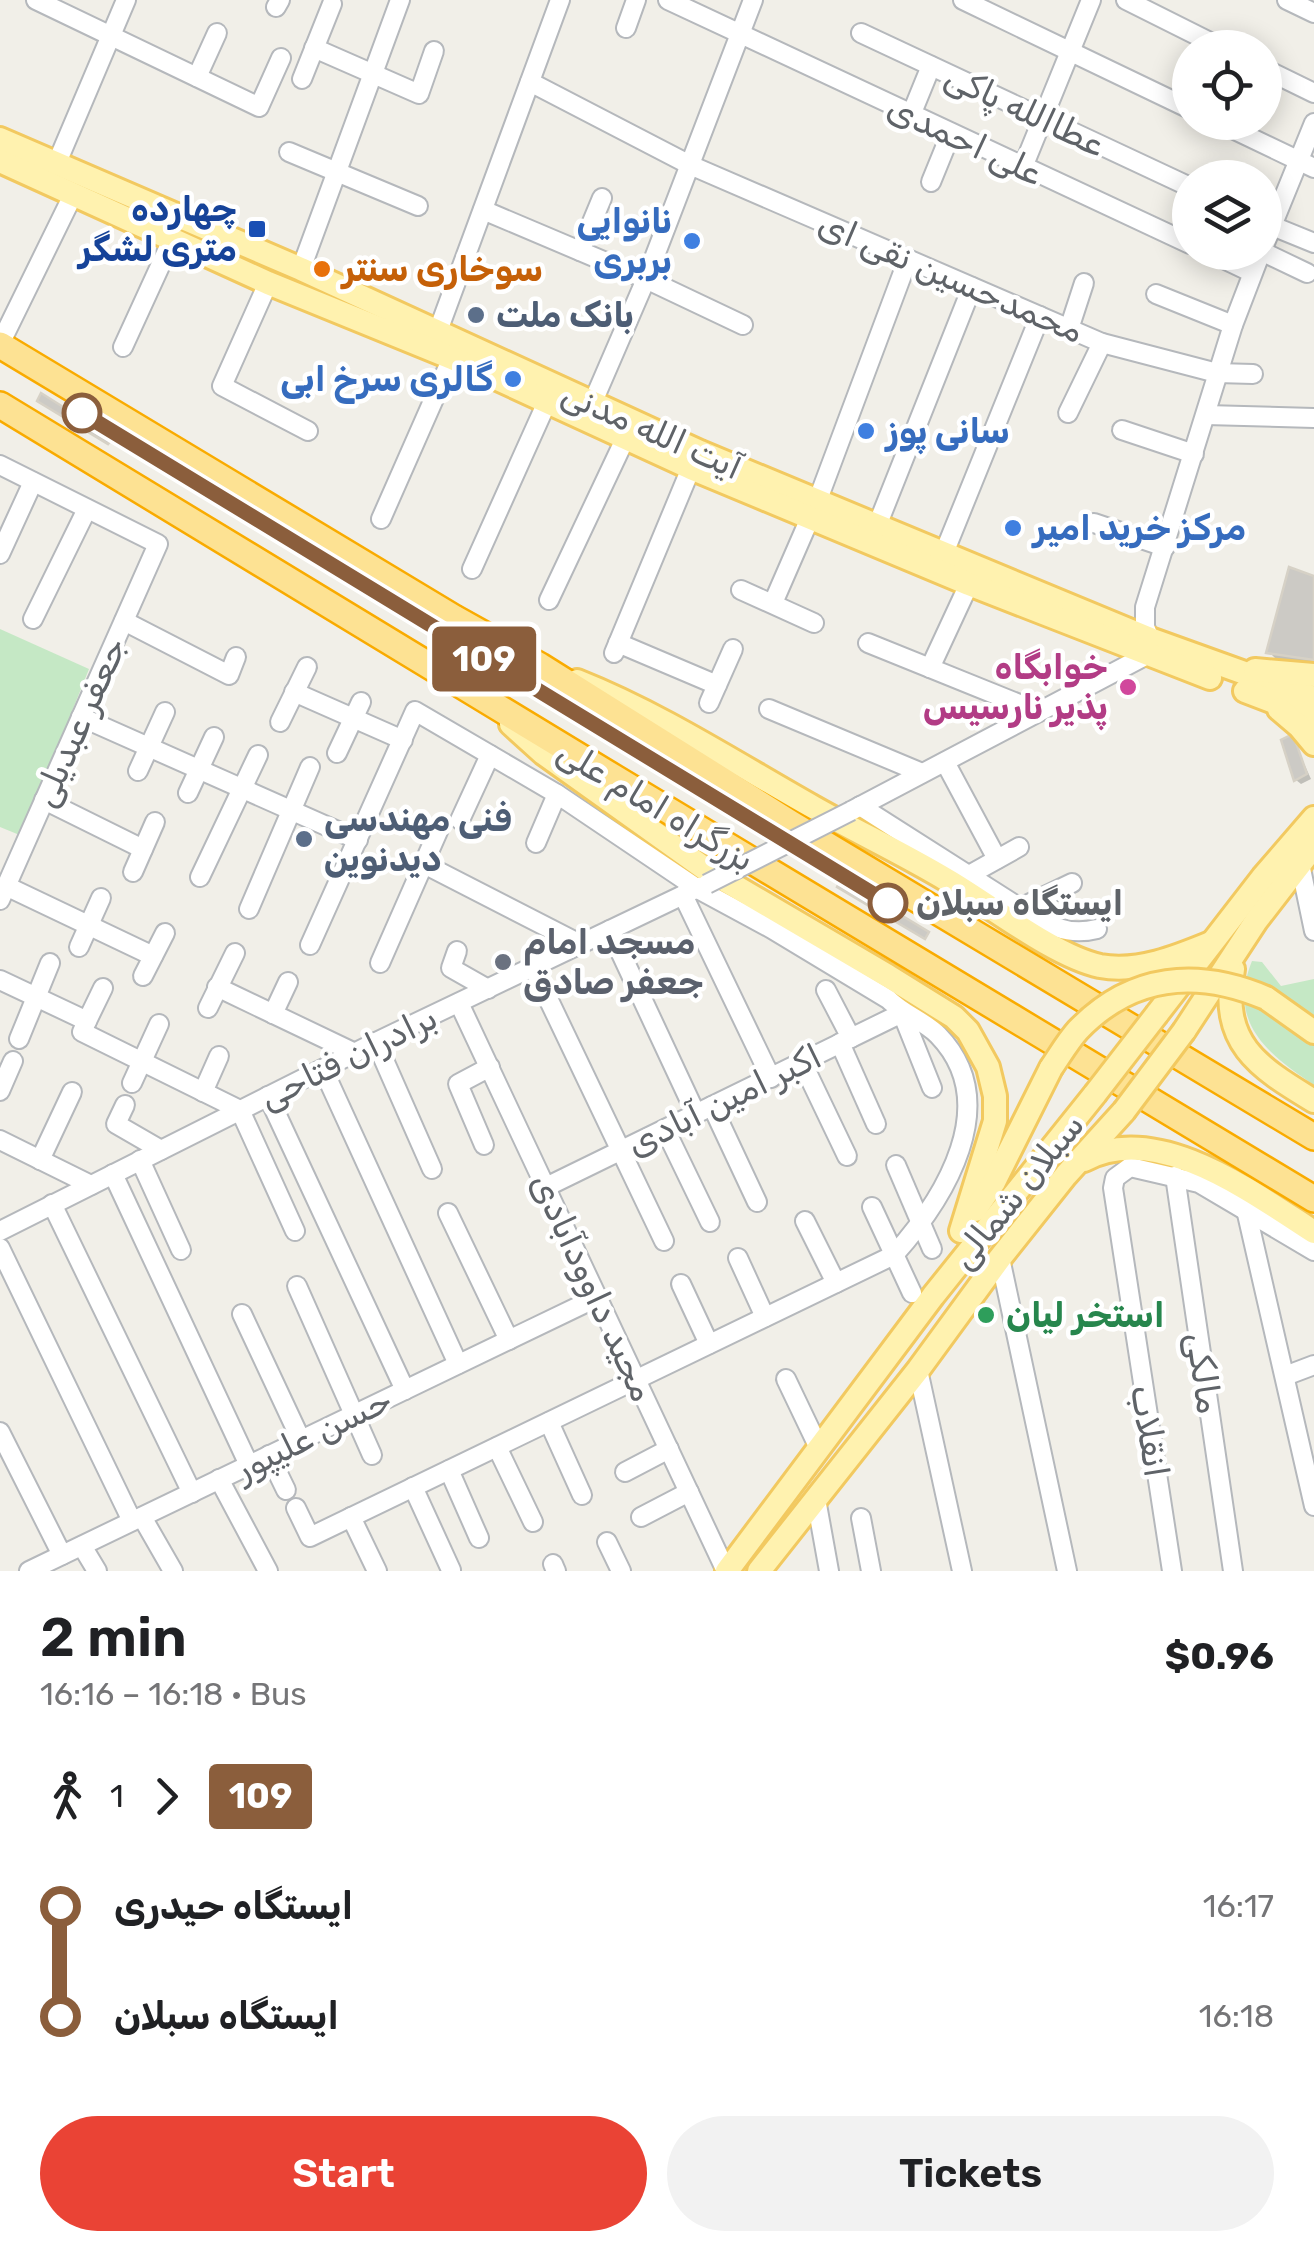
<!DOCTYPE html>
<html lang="en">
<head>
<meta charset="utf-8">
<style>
	:root { --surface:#fff; --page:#f2f2f2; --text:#202124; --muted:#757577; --accent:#ea4335 }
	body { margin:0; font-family:Rubik,Vazirmatn,sans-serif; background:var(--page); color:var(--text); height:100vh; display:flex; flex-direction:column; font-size:38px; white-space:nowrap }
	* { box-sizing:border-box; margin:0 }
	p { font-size:32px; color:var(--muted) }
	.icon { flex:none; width:55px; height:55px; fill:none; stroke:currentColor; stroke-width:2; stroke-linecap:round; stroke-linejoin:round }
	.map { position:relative; height:1571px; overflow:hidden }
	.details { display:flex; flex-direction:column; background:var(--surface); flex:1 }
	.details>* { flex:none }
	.badge { padding:0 20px; border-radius:8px; font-size:35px; line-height:65px }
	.buttons { position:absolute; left:1172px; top:30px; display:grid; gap:20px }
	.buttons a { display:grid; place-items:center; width:110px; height:110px; border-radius:50%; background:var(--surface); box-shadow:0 5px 25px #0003; font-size:50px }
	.map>.badge { position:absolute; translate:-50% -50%; box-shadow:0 0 0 5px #fff }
	.legs { display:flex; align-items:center; gap:15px; height:110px; padding:0 40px; font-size:32px }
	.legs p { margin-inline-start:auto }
	.overview { display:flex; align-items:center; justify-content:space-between; height:170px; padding:0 40px }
	h1 { font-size:55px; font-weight:600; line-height:75px }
	.action { display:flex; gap:20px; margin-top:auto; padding:20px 40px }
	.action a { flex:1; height:115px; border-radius:60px; background:var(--accent); color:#fff; font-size:40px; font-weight:600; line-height:115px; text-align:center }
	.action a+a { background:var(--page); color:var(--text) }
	ul { padding:0 40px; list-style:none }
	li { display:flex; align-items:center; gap:35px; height:110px; font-size:38px }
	li i { display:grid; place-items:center; width:15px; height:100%; margin:0 12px; background:currentColor }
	li i::after { content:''; width:25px; height:25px; margin:-12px; border:8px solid; border-radius:50%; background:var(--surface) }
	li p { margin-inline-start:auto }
	li:first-child i { background:linear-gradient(#0000 50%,currentColor 0) }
	li:last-child i { background:linear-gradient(currentColor 50%,#0000 0) }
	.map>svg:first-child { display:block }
	.green { fill:#c5e8c5 }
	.shadow { fill:#0003 }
	.building { fill:#cccac5; stroke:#d6d1c6; stroke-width:2.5 }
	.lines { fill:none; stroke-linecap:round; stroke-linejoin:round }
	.minor-casing { stroke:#b5b8bc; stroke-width:22 }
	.major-casing { stroke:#f2c960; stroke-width:28 }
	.highway-casing { stroke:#f9ab00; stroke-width:30 }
	.minor { stroke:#fff; stroke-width:18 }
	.major { stroke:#fff2af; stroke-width:22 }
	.highway { stroke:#fde293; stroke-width:25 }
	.minor-bridge-casing { stroke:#b5b8bc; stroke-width:22; stroke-linecap:butt }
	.major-bridge-casing { stroke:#f2c960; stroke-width:28; stroke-linecap:butt }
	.minor-bridge { stroke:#fff; stroke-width:18 }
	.major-bridge { stroke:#fff2af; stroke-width:22 }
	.line-1-casing { stroke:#fff; stroke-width:22 }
	.line-1 { stroke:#8b5e3c; stroke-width:15 }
	.transit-dot { fill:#1a4fb4; stroke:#fff; stroke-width:4 }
	.shop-dot { fill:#3f7fe0; stroke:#fff; stroke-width:4 }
	.food-dot { fill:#e8710a; stroke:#fff; stroke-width:4 }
	.service-dot { fill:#5c6f8a; stroke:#fff; stroke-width:4 }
	.stop-1-dot { fill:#fff; stroke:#8b5e3c; stroke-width:5 }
	.hotel-dot { fill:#d1479c; stroke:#fff; stroke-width:4 }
	.worship-dot { fill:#6b7280; stroke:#fff; stroke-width:4 }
	.leisure-dot { fill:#2e9e5b; stroke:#fff; stroke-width:4 }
	.labels { text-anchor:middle; stroke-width:9; stroke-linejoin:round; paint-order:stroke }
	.street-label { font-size:35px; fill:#5f6368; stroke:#fff }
	.transit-label { font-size:35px; font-weight:bold; fill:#164399; stroke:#fff; text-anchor:end }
	.shop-label { font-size:35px; font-weight:bold; fill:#366cbe; stroke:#fff; text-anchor:end }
	.food-label { font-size:35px; font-weight:bold; fill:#c56008; stroke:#fff; text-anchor:start }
	.service-label { font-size:35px; font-weight:bold; fill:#4e5e75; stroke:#fff; text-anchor:start }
	.hotel-label { font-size:35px; font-weight:bold; fill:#b23c85; stroke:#fff; text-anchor:end }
	.stop-label { font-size:35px; font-weight:bold; fill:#5f6368; stroke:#fff; text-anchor:start }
	.worship-label { font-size:35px; font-weight:bold; fill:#5b616d; stroke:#fff; text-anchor:start }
	.leisure-label { font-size:35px; font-weight:bold; fill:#27864d; stroke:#fff; text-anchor:start }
</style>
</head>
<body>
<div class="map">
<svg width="1314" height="1571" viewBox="0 0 1314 1571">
	<rect width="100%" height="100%" fill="#f1efe8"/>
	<g class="green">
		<path d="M0,629L89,669L22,836L0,827Z"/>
		<path d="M1252,961L1262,962L1281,986L1314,979V1085C1268,1054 1227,1023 1252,961Z"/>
	</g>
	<g class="shadow">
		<path d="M1314,579V668L1280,663L1269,652Z"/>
		<path d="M1292,737L1311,779L1301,784L1296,780Z"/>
	</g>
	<g class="building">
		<path d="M41,393L79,417L113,438L108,444L37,401Z"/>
		<path d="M1289,567L1314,576V660L1266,653Z"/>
		<path d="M1293,734L1307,774L1294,781L1281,740Z"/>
		<path d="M841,879L929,932L925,939L837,887Z"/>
	</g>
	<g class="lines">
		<defs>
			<g id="minor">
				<path d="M36,0L259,107L281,58"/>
				<path d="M668,0L1190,244"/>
				<path d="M963,0L1190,109"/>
				<path d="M1126,0L1222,48"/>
				<path d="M1287,0L1314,13"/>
				<path d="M276,7L280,0"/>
				<path d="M626,28L636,0"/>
				<path d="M861,33L1190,187"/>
				<path d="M314,48L419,94L434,51"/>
				<path d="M1265,69L1314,93"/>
				<path d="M197,77L217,33"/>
				<path d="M302,79L332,4"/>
				<path d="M530,82L690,165L1102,343L1217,373L1253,374"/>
				<path d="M911,115L931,66"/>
				<path d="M1218,122L1314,168"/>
				<path d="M289,152L418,206"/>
				<path d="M56,165L126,0"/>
				<path d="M1023,167L1091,0"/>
				<path d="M931,182L951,133"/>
				<path d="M483,210L646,279L743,325"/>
				<path d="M1265,223L1314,243"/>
				<path d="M1265,243L1314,123"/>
				<path d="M580,251L602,198"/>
				<path d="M1209,252L1251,272"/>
				<path d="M1263,252L1307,273"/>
				<path d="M301,269L400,0"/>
				<path d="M268,283L222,386L308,431"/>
				<path d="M1156,294L1233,325"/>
				<path d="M1069,329L1084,283"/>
				<path d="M438,331L560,0"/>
				<path d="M0,344L73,195"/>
				<path d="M123,347L172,240"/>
				<path d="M592,404L646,279L753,0"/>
				<path d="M1068,413L1102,343"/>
				<path d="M1206,415L1314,418"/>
				<path d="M1122,430L1194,454"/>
				<path d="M0,465L158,544L0,900"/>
				<path d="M817,502L908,259"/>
				<path d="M381,519L452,358"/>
				<path d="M1094,523L1165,547"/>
				<path d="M877,526L972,287"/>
				<path d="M944,553L1040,316"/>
				<path d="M0,554L33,482"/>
				<path d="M472,569L547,402"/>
				<path d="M741,590L814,623"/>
				<path d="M549,600L625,439"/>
				<path d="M773,603L810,518"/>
				<path d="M33,619L87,509"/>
				<path d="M124,621L229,675L236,657"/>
				<path d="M1150,639L1145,627V607L1233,325L1261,252"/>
				<path d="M618,643L717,685"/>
				<path d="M868,643L1039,712"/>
				<path d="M614,653L691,468"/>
				<path d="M930,668L969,584"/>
				<path d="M294,692L403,740"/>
				<path d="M709,703L733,649"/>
				<path d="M769,709L922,773"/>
				<path d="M81,717L358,840"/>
				<path d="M280,722L307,667"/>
				<path d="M337,753L361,702"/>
				<path d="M945,762L997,859"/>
				<path d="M138,771L165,712"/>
				<path d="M188,793L214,737"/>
				<path d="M44,800L143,849"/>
				<path d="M860,806L1020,908L1072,883"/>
				<path d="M851,811L1145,656"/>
				<path d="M460,820L490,755"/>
				<path d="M536,843L557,794"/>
				<path d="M424,864L580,944"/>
				<path d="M1300,864L1314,931"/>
				<path d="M133,872L155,822"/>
				<path d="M969,875L1019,847"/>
				<path d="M200,877L258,755"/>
				<path d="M6,886L153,956"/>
				<path d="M683,895L771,1078"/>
				<path d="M1020,908C1046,924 1066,937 1097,929"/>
				<path d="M249,909L310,767"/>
				<path d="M610,930L696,1114"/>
				<path d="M79,947L101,898"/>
				<path d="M457,951L451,968L488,989"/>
				<path d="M380,963L439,829"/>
				<path d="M533,967L664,1241"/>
				<path d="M143,976L165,933"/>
				<path d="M0,980L87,1021L82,1032L240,1110L295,1231"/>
				<path d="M217,987L355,1053"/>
				<path d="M826,990L851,1038"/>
				<path d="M459,1003L726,1571"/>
				<path d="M208,1008L235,953"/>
				<path d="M273,1014L288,982"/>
				<path d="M87,1021L103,988"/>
				<path d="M19,1039L50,963"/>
				<path d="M376,1042L432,1169"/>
				<path d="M840,1043L876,1124"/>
				<path d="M802,1062L847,1156"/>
				<path d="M323,1069L458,1364"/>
				<path d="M132,1083L159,1024"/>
				<path d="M0,1091L13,1061"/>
				<path d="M203,1092L219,1056"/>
				<path d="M268,1096L405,1390"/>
				<path d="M125,1105L116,1124L161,1150"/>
				<path d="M712,1106L757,1202"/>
				<path d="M665,1129L710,1222"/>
				<path d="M0,1140L91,1185"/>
				<path d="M484,1145L458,1084L490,1067"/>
				<path d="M40,1160L72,1092"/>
				<path d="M140,1160L181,1250"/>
				<path d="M896,1165L932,1249"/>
				<path d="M113,1174L249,1465"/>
				<path d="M1175,1176L1233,1571"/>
				<path d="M546,1187L902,1013L932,1088"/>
				<path d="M52,1204L192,1493"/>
				<path d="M872,1207L912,1293"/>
				<path d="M448,1213L509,1340"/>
				<path d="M1247,1214L1314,1506"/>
				<path d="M805,1221L836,1283"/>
				<path d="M0,1231L376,1042L704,885"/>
				<path d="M0,1248L132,1521"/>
				<path d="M738,1258L765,1317"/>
				<path d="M1000,1258L1067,1571"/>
				<path d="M681,1284L709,1344"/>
				<path d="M297,1286L372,1455"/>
				<path d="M242,1314L301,1440"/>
				<path d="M918,1370L962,1571"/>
				<path d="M1285,1376L1314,1365"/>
				<path d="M786,1379L819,1448"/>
				<path d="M549,1422L582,1495"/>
				<path d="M0,1432L62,1555"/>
				<path d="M497,1447L533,1522"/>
				<path d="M269,1455L286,1490"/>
				<path d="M449,1470L479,1538"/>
				<path d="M625,1472L669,1449"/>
				<path d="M219,1479L268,1571"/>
				<path d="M413,1487L451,1570"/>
				<path d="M816,1499L829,1571"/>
				<path d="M296,1508L310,1537L894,1255C945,1198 1004,1103 938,1035C924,1021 903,1014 888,999L772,929L698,889L557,794L415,711L310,945"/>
				<path d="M142,1517L173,1571"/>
				<path d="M351,1517L377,1571"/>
				<path d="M641,1517L689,1492"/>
				<path d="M861,1518L871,1571"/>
				<path d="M607,1542L621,1571"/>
				<path d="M82,1546L97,1571"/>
				<path d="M553,1564L556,1571"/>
				<path d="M29,1571L598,1297"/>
				<path d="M1172,1571L1113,1188L1115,1178L1130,1167L1199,1183L1314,1251"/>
			</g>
			<g id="major">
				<path d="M0,139L301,269L700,452L1150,639L1314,698"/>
				<path d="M0,161L268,283L452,358L691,468L969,584L1210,678"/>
				<path d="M1255,670L1314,675"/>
				<path d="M577,681C660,714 735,763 813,807C857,832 904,854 947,880C990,905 1054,956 1100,966C1138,973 1177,957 1211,943"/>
				<path d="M1245,691L1314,717"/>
				<path d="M1279,709L1299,726L1314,744"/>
				<path d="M511,724L543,753L704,868L888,976L954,1017L968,1031L988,1067L995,1096V1121L961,1231"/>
				<path d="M1233,969C1220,1043 1256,1066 1314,1101"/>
				<path d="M1266,998L1314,1032"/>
				<path d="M1157,1014L1263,877L1314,818"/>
				<path d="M1184,1031L1256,921L1314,846"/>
				<path d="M1084,1160C1157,1120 1253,1193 1314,1232"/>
				<path d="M975,1210L994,1182L1051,1068"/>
				<path d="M727,1571L933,1296L1095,1094"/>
				<path d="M759,1571L918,1370L1000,1258L1066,1175L1124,1111"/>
			</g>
			<g id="highway">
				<path d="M0,345L454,618L540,666L790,823L1314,1137"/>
				<path d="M0,405C437,672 875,935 1314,1199"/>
			</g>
		</defs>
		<use href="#minor" class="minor-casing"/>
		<use href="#major" class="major-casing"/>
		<use href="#highway" class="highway-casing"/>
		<use href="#minor" class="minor"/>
		<use href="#major" class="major"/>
		<use href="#highway" class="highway"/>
		<defs>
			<path id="minor-bridge" d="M707,884L851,811"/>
			<g id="major-bridge">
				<path d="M1051,1068C1060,1055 1068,1041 1078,1030C1132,974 1198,969 1266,998"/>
				<path d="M1095,1094L1157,1014"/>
				<path d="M1124,1111L1184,1031"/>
			</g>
		</defs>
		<use href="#minor-bridge" class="minor-bridge-casing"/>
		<use href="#major-bridge" class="major-bridge-casing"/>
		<use href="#minor-bridge" class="minor-bridge"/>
		<use href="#major-bridge" class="major-bridge"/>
	</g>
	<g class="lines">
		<defs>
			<path id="line-1" d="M82,413L888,903"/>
		</defs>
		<use href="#line-1" class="line-1-casing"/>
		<use href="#line-1" class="line-1"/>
	</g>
	<rect class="transit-dot" x="247" y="219" width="20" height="20" rx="5"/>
	<g class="shop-dot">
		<circle cx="692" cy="241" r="10"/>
		<circle cx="513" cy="379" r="10"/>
		<circle cx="866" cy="431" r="10"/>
		<circle cx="1013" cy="528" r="10"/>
	</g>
	<circle class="food-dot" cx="322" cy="269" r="10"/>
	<g class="service-dot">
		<circle cx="476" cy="315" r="10"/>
		<circle cx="304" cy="839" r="10"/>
	</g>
	<g class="stop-1-dot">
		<circle cx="82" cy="413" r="18"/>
		<circle cx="888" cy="903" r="18"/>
	</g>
	<circle class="hotel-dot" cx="1128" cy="687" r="10"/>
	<circle class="worship-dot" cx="503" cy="962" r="10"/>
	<circle class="leisure-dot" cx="986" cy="1315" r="10"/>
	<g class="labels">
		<g class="street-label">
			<text transform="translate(1025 110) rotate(25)" y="12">عطاالله پاکی</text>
			<text transform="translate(965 140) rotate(25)" y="12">علی احمدی</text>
			<text transform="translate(951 277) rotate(23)" y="12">محمدحسین نقی ای</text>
			<text transform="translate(652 430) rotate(24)" y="12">آیت الله مدنی</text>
			<text transform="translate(79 722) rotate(-66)" y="12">جعفر عبدیلی</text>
			<text transform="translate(656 805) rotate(31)" y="12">بزرگراه امام علی</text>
			<text transform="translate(348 1057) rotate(-26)" y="12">برادران فتاحی</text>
			<text transform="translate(724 1100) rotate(-26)" y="12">اکبر امین آبادی</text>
			<text transform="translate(1017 1191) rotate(-51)" y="12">سبلان شمالی</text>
			<text transform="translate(593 1287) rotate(65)" y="12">مجید داوودآبادی</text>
			<text transform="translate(1204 1373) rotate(82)" y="12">مالکی</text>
			<text transform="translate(1150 1431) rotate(81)" y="12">انقلاب</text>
			<text transform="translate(313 1434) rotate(-26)" y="12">حسن علیپور</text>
		</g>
		<g class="transit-label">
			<text x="237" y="221">چهارده<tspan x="237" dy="40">متری لشگر</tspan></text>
		</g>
		<g class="shop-label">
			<text x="672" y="233">نانوایی<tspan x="672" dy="40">بربری</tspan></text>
			<text x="493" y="391">گالری سرخ ابی</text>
			<text x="886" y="443" text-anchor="start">سانی پوز</text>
			<text x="1033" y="540" text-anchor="start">مرکز خرید امیر</text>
		</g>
		<g class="food-label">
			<text x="342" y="281">سوخاری سنتر</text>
		</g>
		<g class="service-label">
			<text x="496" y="327">بانک ملت</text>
			<text x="324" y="831">فنی مهندسی<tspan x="324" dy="40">دیدنوین</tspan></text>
		</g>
		<g class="hotel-label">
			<text x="1108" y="679">خوابگاه<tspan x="1108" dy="40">پذیر نارسیس</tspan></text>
		</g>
		<g class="stop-label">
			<text x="916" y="915">ایستگاه سبلان</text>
		</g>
		<g class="worship-label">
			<text x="523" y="954">مسجد امام<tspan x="523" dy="40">جعفر صادق</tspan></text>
		</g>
		<g class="leisure-label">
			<text x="1006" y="1327">استخر لیان</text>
		</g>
	</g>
</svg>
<div class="buttons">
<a><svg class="icon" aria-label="locate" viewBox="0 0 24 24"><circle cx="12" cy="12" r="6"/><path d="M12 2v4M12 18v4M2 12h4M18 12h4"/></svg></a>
<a><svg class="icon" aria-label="layers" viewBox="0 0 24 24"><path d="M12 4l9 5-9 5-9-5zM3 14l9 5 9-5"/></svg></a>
</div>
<b class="badge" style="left:484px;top:659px;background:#8b5e3c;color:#fff">109</b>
</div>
<section class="details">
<div class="overview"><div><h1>2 min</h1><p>16:16 – 16:18 · Bus</p></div><b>$0.96</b></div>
<div class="legs"><svg class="icon" aria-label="walk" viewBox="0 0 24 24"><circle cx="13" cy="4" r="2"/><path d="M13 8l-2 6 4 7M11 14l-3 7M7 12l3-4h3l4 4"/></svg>1<svg class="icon" aria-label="forward" viewBox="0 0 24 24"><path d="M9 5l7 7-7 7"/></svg><b class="badge" style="background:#8b5e3c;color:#fff">109</b></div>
<ul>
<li><i style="color:#8b5e3c"></i><b>ایستگاه حیدری</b><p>16:17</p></li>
<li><i style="color:#8b5e3c"></i><b>ایستگاه سبلان</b><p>16:18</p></li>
</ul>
<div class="action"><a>Start</a><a>Tickets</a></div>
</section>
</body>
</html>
